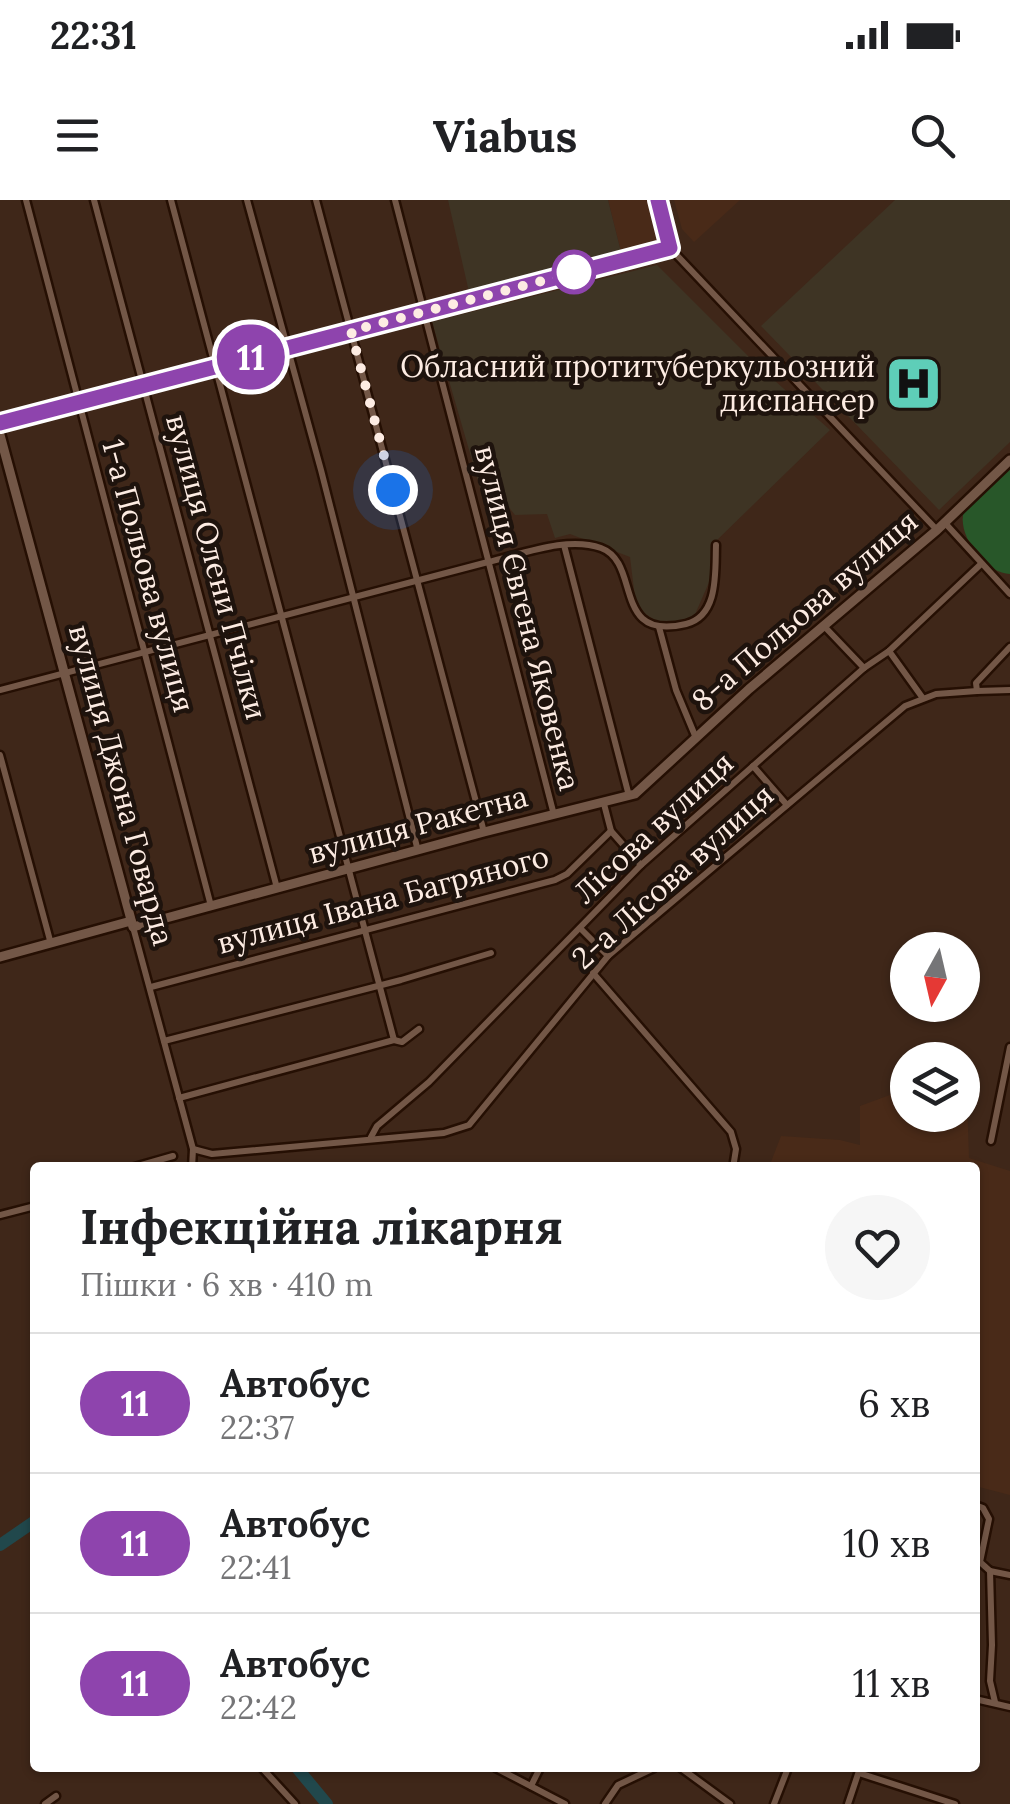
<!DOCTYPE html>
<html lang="uk">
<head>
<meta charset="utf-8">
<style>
	:root { --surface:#fff; --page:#f6f6f6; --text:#202124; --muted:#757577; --line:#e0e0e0 }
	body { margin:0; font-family:Lora,serif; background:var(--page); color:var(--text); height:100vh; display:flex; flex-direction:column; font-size:38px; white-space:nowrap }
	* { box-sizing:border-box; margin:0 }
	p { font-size:32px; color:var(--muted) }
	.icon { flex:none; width:55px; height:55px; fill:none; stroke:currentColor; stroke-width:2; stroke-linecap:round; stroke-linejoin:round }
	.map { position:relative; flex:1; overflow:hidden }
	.sheet { position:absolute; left:30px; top:962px; width:950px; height:610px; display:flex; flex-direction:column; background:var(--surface); border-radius:10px; box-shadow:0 2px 8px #0004 }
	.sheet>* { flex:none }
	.badge { padding:0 20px; border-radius:32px; font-size:35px; line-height:65px }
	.needle { width:65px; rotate:188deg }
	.controls { position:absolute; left:890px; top:732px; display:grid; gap:20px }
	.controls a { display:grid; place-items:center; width:90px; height:90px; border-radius:50%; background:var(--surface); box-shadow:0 2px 8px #0004; font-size:50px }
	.you { position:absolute; width:50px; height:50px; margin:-25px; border:8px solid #fff; border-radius:50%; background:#1a73e8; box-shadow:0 0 0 15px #1a73e833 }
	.map>.badge { position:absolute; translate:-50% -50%; box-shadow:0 0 0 5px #fff }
	.round { display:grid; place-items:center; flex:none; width:105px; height:105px; border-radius:52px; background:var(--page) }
	.summary { display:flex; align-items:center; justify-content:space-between; height:170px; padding:0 50px }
	h1 { font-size:48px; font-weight:800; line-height:75px }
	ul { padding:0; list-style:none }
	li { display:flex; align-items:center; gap:30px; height:140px; padding:0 50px; border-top:2px solid var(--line) }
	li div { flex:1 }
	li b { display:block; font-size:38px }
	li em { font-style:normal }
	li .badge { min-width:110px; font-weight:700; text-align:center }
	.status { display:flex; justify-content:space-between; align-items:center; height:70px; padding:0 50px; background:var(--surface); direction:ltr }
	.status svg { height:28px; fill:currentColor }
	header { display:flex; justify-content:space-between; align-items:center; height:130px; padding:0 50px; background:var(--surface); font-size:45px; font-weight:800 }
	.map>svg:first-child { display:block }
	.built { fill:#492a18 }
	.medical { fill:#3e3424 }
	.green { fill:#285729 }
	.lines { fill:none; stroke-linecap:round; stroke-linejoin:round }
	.river { stroke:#21484c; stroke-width:12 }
	.street-casing { stroke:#250f03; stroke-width:11 }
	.secondary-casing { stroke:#250f03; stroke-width:14 }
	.street { stroke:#735747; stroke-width:6 }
	.secondary { stroke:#735747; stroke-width:9 }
	.line-casing { stroke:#fff; stroke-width:22 }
	.line { stroke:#8e44ad; stroke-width:15 }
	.walk { stroke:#fdece3; stroke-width:10; stroke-dasharray:0 18 }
	.stop-dot { fill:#fff; stroke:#8e44ad; stroke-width:5 }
	.labels { text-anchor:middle; stroke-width:9; stroke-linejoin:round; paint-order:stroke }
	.poi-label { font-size:30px; fill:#fdece3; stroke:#1e130d; text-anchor:end }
	.street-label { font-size:30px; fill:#fdece3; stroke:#1e130d }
</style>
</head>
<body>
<div class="status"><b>22:31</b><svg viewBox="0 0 49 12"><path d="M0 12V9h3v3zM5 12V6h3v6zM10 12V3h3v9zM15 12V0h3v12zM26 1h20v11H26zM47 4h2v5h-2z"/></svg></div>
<header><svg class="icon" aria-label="menu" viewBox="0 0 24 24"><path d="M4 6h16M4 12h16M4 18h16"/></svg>Viabus<svg class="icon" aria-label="search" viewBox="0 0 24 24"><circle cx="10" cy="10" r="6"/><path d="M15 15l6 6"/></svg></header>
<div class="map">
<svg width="1010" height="1604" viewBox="0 0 1010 1604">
	<rect width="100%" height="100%" fill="#3f2719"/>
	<g class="built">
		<path d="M608,0H652L663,42L621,52Z"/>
		<path d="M674,0H740L694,42L682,29Z"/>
		<path d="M898,892L907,905L908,915H962L963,900L967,899L969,958L1010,971V1295L975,1286V968L769,967L781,936L840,940L860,945V906Z"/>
	</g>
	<g class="medical">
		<path d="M448,0H608L621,52L469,92Z"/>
		<path d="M895,0H1010V242L939,310L761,126Z"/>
		<path d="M657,65L754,162L830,230L714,343L710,380L693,419L662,425L644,413L635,398L630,357L570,334L555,338L547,314L515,315L507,305H485L432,122Z"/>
	</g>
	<path class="green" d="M1010,268V374C986,374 956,335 964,311Z"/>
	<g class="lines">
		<g class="river">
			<path d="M0,1345L35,1321"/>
			<path d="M297,1568L327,1604"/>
		</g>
		<defs>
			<g id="street">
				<path d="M26,0L211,706"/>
				<path d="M94,0L277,688"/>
				<path d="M171,0L394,840"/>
				<path d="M247,0L321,270L418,651"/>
				<path d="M316,0L484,632"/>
				<path d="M395,0L554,615"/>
				<path d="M658,0L670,48L937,330"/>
				<path d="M0,223L670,48"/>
				<path d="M945,323L1010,394"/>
				<path d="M564,345L629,596"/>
				<path d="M823,425L864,468"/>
				<path d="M659,427L676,490L696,538"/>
				<path d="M889,451L922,497"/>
				<path d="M0,490L488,362C523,354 567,336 601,348C642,363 611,442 686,424C719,416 715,372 716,345"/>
				<path d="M977,491L1010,490"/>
				<path d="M0,555L51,744"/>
				<path d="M753,566L787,605"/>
				<path d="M604,604L611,631L641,665"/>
				<path d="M133,727L193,949L192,968"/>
				<path d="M580,728L608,756"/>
				<path d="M593,773L731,932L736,949L733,968"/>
				<path d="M151,787L555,680L567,674L611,631"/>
				<path d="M164,841L401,780L491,753"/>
				<path d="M179,898L394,840L402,842L419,829"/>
				<path d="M371,937L377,926L429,882L641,665L864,468L889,451L981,364"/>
				<path d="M991,941L1010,847"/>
				<path d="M193,949L212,954L444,933L469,925L608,756L905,506L936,494L977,491L976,483L1010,447"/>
				<path d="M131,968L173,956"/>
				<path d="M0,1015L35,1006"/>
				<path d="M975,1305L983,1308L989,1319L980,1362L990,1371L992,1445L990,1481L995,1502"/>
				<path d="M990,1371L1010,1375"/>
				<path d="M975,1499L1010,1507"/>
				<path d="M262,1568L295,1604"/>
				<path d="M496,1568L565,1604"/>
				<path d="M681,1568L730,1604"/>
				<path d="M859,1573L955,1604"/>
				<path d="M531,1586L540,1568"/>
				<path d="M45,1604L56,1596"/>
				<path d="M605,1604L618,1585L654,1568"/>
				<path d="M774,1604L788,1568"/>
				<path d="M848,1604L860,1568"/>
			</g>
			<g id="secondary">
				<path d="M0,235L133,727L484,632L635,594L749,489L937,330L1010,260"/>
				<path d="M0,757L131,721"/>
			</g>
		</defs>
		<use href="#street" class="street-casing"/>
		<use href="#secondary" class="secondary-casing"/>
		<use href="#street" class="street"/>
		<use href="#secondary" class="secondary"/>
	</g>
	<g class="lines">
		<defs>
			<path id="line" d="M0,223L670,48L658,0"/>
		</defs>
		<use href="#line" class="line-casing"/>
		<use href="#line" class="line"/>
		<path class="walk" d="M393,290L351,131L584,70L574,72"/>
	</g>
	<defs>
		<symbol id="hospital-square" viewBox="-11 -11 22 22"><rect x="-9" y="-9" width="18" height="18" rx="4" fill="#5eceb8" stroke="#1e130d"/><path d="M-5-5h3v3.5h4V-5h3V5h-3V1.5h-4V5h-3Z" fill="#111"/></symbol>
	</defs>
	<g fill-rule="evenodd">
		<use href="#hospital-square" x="882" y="152" width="63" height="63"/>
	</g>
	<circle class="stop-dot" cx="574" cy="72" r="20"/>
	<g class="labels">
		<g class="poi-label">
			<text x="875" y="177">Обласний протитуберкульозний<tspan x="875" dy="34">диспансер</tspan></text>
		</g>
		<g class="street-label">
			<text transform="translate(216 367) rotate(75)" y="10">вулиця Олени Пчілки</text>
			<text transform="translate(148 376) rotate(75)" y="10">1-а Польова вулиця</text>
			<text transform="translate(805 411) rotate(-41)" y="10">8-а Польова вулиця</text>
			<text transform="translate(527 418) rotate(76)" y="10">вулиця Євгена Яковенка</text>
			<text transform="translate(121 585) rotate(75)" y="10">вулиця Джона Говарда</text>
			<text transform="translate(418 625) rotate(-15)" y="10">вулиця Ракетна</text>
			<text transform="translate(654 628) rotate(-43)" y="10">Лісова вулиця</text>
			<text transform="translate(673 677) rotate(-42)" y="10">2-а Лісова вулиця</text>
			<text transform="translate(383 700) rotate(-15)" y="10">вулиця Івана Багряного</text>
		</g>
	</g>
</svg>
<div class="controls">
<a><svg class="needle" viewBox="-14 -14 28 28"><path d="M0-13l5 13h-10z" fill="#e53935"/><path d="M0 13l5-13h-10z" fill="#757577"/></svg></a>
<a><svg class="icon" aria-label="layers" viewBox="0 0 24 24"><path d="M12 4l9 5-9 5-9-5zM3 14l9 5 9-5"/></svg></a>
</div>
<div class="you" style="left:393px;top:290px"></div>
<b class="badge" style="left:251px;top:157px;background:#8e44ad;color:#fff">11</b>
<section class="sheet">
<div class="summary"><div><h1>Інфекційна лікарня</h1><p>Пішки · 6 хв · 410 m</p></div><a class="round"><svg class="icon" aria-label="heart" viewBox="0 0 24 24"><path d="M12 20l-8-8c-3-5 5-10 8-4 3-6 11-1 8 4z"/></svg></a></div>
<ul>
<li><span class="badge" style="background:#8e44ad;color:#fff">11</span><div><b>Автобус</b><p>22:37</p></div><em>6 хв</em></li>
<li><span class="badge" style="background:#8e44ad;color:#fff">11</span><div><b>Автобус</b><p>22:41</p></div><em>10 хв</em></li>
<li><span class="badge" style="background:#8e44ad;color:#fff">11</span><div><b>Автобус</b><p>22:42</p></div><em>11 хв</em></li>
</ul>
</section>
</div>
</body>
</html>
